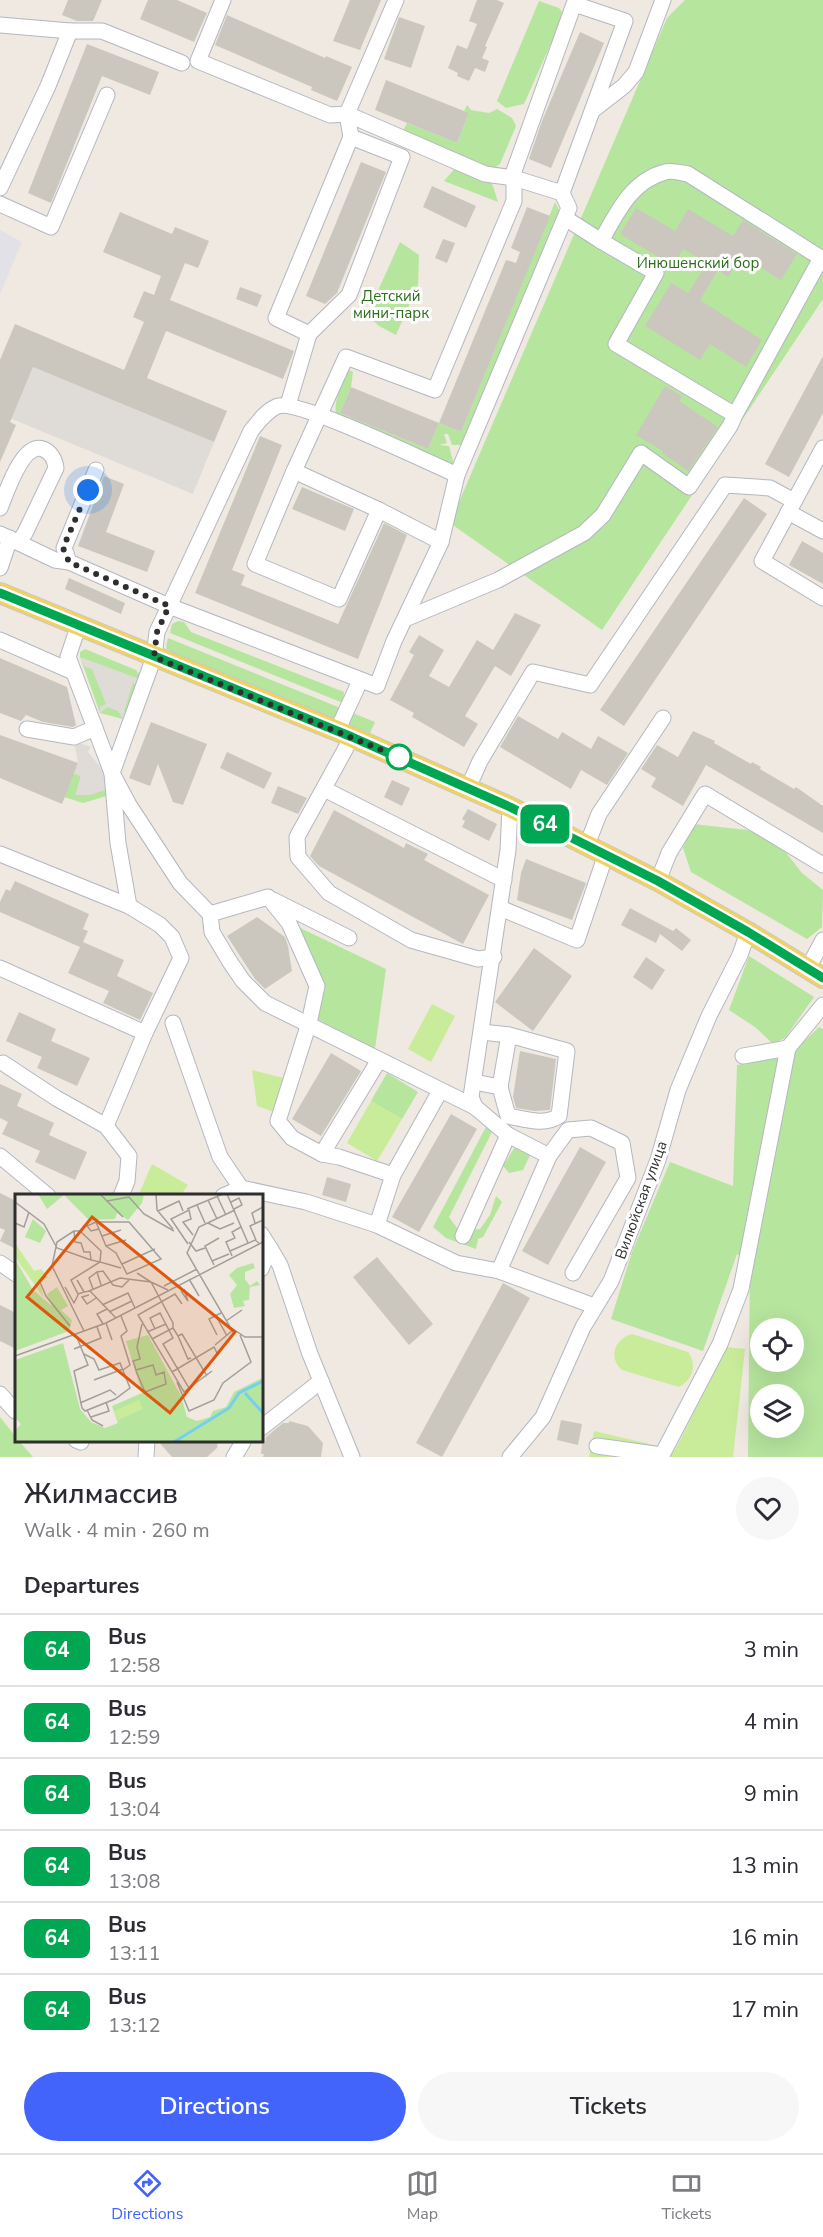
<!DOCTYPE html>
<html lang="en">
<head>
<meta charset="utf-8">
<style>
	:root { --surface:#fff; --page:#f7f7f7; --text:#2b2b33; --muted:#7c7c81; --line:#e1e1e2; --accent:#4264fb }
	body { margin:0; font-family:"Nunito Sans",sans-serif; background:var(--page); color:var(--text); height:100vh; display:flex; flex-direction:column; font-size:22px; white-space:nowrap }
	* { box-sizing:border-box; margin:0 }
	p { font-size:20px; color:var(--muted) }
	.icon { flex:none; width:33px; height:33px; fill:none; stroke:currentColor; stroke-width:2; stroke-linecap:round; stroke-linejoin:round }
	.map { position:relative; height:1457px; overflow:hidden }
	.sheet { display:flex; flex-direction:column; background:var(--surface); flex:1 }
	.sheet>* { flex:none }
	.badge { padding:0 12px; border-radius:9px; font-size:21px; line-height:39px }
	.controls { position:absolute; left:750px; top:1318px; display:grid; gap:12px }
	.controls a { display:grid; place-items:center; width:54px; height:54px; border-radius:50%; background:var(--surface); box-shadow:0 6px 24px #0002; font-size:30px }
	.you { position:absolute; width:30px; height:30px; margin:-15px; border:4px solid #fff; border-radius:50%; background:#1a73e8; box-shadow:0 0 0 9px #1a73e833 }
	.map>.badge { position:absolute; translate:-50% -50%; box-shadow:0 0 0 3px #fff }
	h2 { padding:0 24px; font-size:22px; line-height:54px }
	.round { display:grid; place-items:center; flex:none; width:63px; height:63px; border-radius:32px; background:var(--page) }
	.overview { display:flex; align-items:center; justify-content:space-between; height:102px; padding:0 24px }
	h1 { font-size:28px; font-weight:600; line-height:45px }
	.action { display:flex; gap:12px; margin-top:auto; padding:12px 24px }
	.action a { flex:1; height:69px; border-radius:36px; background:var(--accent); color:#fff; font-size:24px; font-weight:600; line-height:69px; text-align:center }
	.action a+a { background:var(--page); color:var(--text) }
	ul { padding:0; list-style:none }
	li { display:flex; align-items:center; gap:18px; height:72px; padding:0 24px; border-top:2px solid var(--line) }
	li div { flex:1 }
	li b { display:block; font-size:22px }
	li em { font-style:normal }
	li .badge { min-width:66px; font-weight:700; text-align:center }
	.dock { display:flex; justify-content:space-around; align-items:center; height:84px; border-top:2px solid var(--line); background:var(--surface); font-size:16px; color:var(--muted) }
	.dock a { display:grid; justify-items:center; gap:3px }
	.dock .active { color:var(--accent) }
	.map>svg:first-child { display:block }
	.industrial { fill:#e3e1e8 }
	.green { fill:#b6e59e; fill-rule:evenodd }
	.pitch { fill:#c9ec9a }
	.plaza { fill:#dfdcd8 }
	.building { fill:#cbc7bf }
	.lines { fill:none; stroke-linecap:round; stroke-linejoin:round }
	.minor-casing { stroke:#b4b7c1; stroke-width:17 }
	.major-casing { stroke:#c9c9c9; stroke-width:22 }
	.minor { stroke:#fff; stroke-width:15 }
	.major { stroke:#f2d163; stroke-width:20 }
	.line-casing { stroke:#fff; stroke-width:14 }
	.line { stroke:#00a651; stroke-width:9 }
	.walk { stroke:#2e2e2e; stroke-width:6; stroke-dasharray:0 10.8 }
	.stop-dot { fill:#fff; stroke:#00a651; stroke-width:3 }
	.labels { text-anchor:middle; stroke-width:6; stroke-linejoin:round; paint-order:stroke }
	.park-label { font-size:15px; fill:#2c6e1b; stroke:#fff }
	.street-label { font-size:15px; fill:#2e2e2e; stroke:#fff }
	.inset-river { fill:none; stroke:#75cff0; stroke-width:3 }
	.inset-road { fill:none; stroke:#a29e99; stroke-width:1.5 }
	.view { fill:#df570e; fill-opacity:0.15; stroke:#df570e; stroke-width:3 }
	.inset-edge { fill:none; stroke:#2e2e2e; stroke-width:3 }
</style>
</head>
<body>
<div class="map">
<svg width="823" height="1457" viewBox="0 0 823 1457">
	<rect width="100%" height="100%" fill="#efe9e1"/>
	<path class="industrial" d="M0,230L22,242L0,294Z"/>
	<g class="green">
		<path d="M685,0H823V299L602,630L450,523L667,18Z"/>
		<path d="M539,1L559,8L562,12L560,23L524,104L506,108L497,101Z"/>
		<path d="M467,105L471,110L489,113L497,109L512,118L516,126L500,164L491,170L403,131L407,123L457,143L469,113L464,111Z"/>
		<path d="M457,166L489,179L493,186L498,202L444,181Z"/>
		<path d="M555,202L563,218L468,445H452L448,434H444L447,443L439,445L449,446L454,465L451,468L337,418C332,405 341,381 349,370L353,372L351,387L340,413L428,449L439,423L461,432Z"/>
		<path d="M400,242L419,255L418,285L396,335L379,326L367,315Z"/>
		<path d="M178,621L184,622L191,632L344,692L343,703L170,633L172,624Z"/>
		<path d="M168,638L375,722L370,733L173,655L168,652L166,646Z"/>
		<path d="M85,649L136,670L141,677L128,716L123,719L100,713L80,657V652Z"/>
		<path d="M73,773L81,776L76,794L108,789L110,795L83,803L64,797Z"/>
		<path d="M693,824L747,830L767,838L784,850L802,873L823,890L822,927L807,939L691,872L683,848Z"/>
		<path d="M294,925L386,969L375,1049L315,1018L322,985Z"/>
		<path d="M749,956L814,997L785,1038L773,1044L755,1027L729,1010Z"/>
		<path d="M819,1027L823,1029V1457H748L750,1262L737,1254L703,1351L611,1319L632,1252L670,1162L733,1186L737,1065L789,1056ZM760,1329H794V1362H760ZM760,1395H794V1428H760Z"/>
		<path d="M387,1073L418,1092L402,1119L371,1101Z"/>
		<path d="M486,1127L492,1132L449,1217L463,1236L466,1230L480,1229L490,1215L496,1196L502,1202L483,1237L478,1239L476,1249L446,1238L433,1227Z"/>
		<path d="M515,1147L532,1151L523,1170L509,1173L503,1166Z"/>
		<path d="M0,1417L16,1437V1440L19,1441L33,1457H0Z"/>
	</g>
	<g class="pitch">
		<path d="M432,1004L455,1016L431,1062L408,1049Z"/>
		<path d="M252,1070L291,1080L280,1114L257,1106Z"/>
		<path d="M371,1101L402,1119L377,1161L347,1143Z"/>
		<path d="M152,1164L188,1185L180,1196H138Z"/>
		<path d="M632,1334L688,1352C698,1365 692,1380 679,1387L622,1370C608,1358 614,1339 632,1334Z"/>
		<path d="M727,1347L745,1349L733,1457H589L594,1431L675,1450Z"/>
	</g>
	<g class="plaza">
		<path d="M33,367L214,442L193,494L0,414V398L17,405Z"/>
		<path d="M80,657L142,680L139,686L133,683L124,711L128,716L123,719L118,711L107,707L100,713V707L106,704L92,669L85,667Z"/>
		<path d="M74,741L91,747L88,752L106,774L108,789L90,795H76L81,776L74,773L78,763Z"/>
	</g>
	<g class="building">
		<path d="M68,0H102L93,21H77L62,15Z"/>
		<path d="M148,0H177L207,13L194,42L140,19Z"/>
		<path d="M350,0H381L360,50L333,41Z"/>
		<path d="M477,0H497L504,3L485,46L487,47L482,58L489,61L485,72L475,68L469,81L457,76L458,73L448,68L457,45L467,49L477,24L469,21Z"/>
		<path d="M227,15L325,58L326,56L352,67L337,101L311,90L312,87L215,45Z"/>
		<path d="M399,17L425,26L411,68L384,59Z"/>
		<path d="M580,32L604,43L551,168L529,159L542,121Z"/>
		<path d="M87,44L159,72L150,95L102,76L51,203L28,193Z"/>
		<path d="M386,80L469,113L457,143L375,110Z"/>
		<path d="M361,162L386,172L337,293L325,304L306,296Z"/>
		<path d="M432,186L476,206L466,228L423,207Z"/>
		<path d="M527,207L550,216L461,432L439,423L506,260L516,263L520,252L511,248Z"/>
		<path d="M636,208L675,231L688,209L733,236L743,220L797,254L781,280L741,256L728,277L718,270L700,300L762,340L746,367L710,344L700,360L645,326L671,283L688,293L707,263L683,249L673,266L620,234Z"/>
		<path d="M120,212L172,234L175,227L209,241L198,268L185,263L170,300L294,351L283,379L166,331L147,378L227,411L214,442L33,367L10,422L16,425L0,462V360L15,324L124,370L144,322L133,317L144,291L154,295L161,276L103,252Z"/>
		<path d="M443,239L455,243L447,263L435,258Z"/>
		<path d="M240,287L262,295L257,307L236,299Z"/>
		<path d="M823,356V413L789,477L765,464Z"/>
		<path d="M665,386L682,396L679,401L718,427L688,471L662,453L663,451L636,435Z"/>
		<path d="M351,387L439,423L428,449L340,413Z"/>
		<path d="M260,436L282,445L232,570L245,575L241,585L338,624L384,523L407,535L358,659L195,593Z"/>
		<path d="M104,476L124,484L106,532L155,551L147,572L78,546Z"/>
		<path d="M302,487L354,509L345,531L292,509Z"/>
		<path d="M744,498L767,514L624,726L600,710Z"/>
		<path d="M802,541L823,553V584L789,565Z"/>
		<path d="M69,578L125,603L121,614L65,589Z"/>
		<path d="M515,613L541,625L511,676L495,666L465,716L478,724L464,747L412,717L414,713L390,700L414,655L409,652L419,635L444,650L429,676L449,687L477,640L493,650Z"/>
		<path d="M0,658L67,687L76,725L73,727L43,722L26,715L21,721L0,713Z"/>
		<path d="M518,716L558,739L562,732L591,749L598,736L628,753L607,785L581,770L571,789L500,747Z"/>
		<path d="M151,722L207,744L183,805L173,802L158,764L150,786L129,778Z"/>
		<path d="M693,731L715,741L714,743L751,764L752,762L761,767L760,769L794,789L796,787L823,806V833L706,765L683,806L651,787L656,778L641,769L657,745L678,757Z"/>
		<path d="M0,735L78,763L62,804L0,778Z"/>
		<path d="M227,752L272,773L264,789L220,768Z"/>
		<path d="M392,780L410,788L402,806L384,797Z"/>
		<path d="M278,786L307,798L298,814L271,803Z"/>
		<path d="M468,809L497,824L489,841L462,827L465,821L462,819Z"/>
		<path d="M334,810L404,848L406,843L428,854L424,860L489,895L463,944L319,866L310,856Z"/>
		<path d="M526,859L586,883L572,920L517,900L521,873Z"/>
		<path d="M15,881L89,914L83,929L88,931L83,942L124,960L117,976L153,993L140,1020L103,1003L109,991L68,973L80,947L0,912V902L6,889L10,891Z"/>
		<path d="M630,908L673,931L676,928L691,940L682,951L660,934L656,943L621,925Z"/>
		<path d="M257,917L285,937L288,946L292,971L265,989L255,979L227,936Z"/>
		<path d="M534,948L572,976L533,1031L495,1002Z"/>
		<path d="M646,957L665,970L652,990L633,977Z"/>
		<path d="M19,1012L56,1029L51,1041L90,1058L77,1086L37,1068L42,1057L6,1041Z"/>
		<path d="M520,1051L556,1059L550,1110L535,1111L516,1108L513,1097Z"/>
		<path d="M331,1053L361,1071L321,1136L292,1119Z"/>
		<path d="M0,1084L22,1094L17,1106L54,1123L49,1135L87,1152L75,1180L35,1162L40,1151L2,1134L8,1122L0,1118Z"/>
		<path d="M451,1114L477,1129L419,1232L392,1217Z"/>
		<path d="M580,1147L606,1162L548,1265L522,1251Z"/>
		<path d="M327,1177L351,1184L346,1202L322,1195Z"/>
		<path d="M0,1193L16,1201V1249L0,1241L5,1230L0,1228Z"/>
		<path d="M377,1257L433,1324L409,1345L353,1277Z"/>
		<path d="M503,1283L530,1298L442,1457L416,1443Z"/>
		<path d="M0,1305L16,1313V1349L0,1341Z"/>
		<path d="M561,1420L582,1424L578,1445L557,1440Z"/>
		<path d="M289,1421L308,1426L323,1443L321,1457H263L264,1454H261L262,1444H265L266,1437L283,1423H289Z"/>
		<path d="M157,1440H218L217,1448L207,1457H172Z"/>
	</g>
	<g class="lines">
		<defs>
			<g id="minor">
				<path d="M223,0L198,61L330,115L347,114L485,174L514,178L562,193"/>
				<path d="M0,25L70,31H102L182,63"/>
				<path d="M593,110L624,86L636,72L663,0"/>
				<path d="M0,188L48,86L70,31"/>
				<path d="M0,204L51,227L107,95"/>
				<path d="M565,218L601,241"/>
				<path d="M309,334L349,295L402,157L351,137"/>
				<path d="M288,405L309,334L276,318L351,137L347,114L396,0"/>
				<path d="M823,448L762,561L823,598"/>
				<path d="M96,470L64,548L69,562L169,606L377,686L394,641L441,542L457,475L569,208L562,193L625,21L574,4L514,171V201L435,390L346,357L294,471L255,564L339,599L379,510"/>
				<path d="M294,471L379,510L441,542"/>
				<path d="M0,508C6,494 22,442 43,449C51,452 55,460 56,468L25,533L19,542"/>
				<path d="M788,512L823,531"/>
				<path d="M0,534L55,560L69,562"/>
				<path d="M0,568L10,538"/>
				<path d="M405,619L498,580L584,533L603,515L641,453L689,487L730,426L735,415L616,344L656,273L601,241C617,213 631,181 665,172C671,170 681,173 688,174L821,258L735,415"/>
				<path d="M79,624L68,657L112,773L129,805L180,883L210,914L212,932L230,962L243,981L265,1003L475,1107"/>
				<path d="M0,640L73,672"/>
				<path d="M27,729L74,737L95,728"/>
				<path d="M337,731L360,681"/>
				<path d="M352,737L297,837L298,857L329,893L411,940L478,959L494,957"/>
				<path d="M468,788L480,761L533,672L590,685L725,485L770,488L794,501"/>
				<path d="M324,789L504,880"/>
				<path d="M587,845L599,814L663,718"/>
				<path d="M0,854L129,906L160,925L172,937L181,958L145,1033L106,1126L129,1156L127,1181L121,1196"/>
				<path d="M658,881L669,853L705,794L823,865"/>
				<path d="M273,900L349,938"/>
				<path d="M129,906L118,843L112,773L154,657L157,632L251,431C258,422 267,410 278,406C298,399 430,463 457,475"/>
				<path d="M500,908L577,940L606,854"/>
				<path d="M210,914L268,897L289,923L317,986L309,1023L278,1121L292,1138L322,1154"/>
				<path d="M0,968L145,1033"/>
				<path d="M808,968L823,940"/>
				<path d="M173,1023L220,1157L241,1188L242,1196"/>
				<path d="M482,1032L509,1035L567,1051L559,1116C544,1126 525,1119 508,1116L500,1087"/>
				<path d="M743,1056L788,1048L823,1005"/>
				<path d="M379,1060L322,1154L339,1157L393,1175L440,1091"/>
				<path d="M3,1063L56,1098L106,1126"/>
				<path d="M474,1082L500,1087L509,1035"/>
				<path d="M0,1156L48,1196"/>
				<path d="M549,1156L568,1130L591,1128L622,1143L628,1178L573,1273"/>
				<path d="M223,1196L241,1188L306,1202L377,1225L456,1263L499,1271L549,1156L508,1135"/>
				<path d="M377,1225L393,1175"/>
				<path d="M261,1234L270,1248L261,1269"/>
				<path d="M463,1236L508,1135L475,1107L471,1097L508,850L510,807"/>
				<path d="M270,1248L280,1265L310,1354L352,1457"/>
				<path d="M0,1263L16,1274"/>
				<path d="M499,1271L594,1306"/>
				<path d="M0,1394L15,1411L16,1409"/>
				<path d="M261,1428L321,1381"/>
				<path d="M76,1440L81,1442V1440"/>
				<path d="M597,1446L662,1455L720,1344L741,1289L788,1048"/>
				<path d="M146,1457L147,1440"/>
				<path d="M234,1457L243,1442L242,1440"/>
				<path d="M510,1457L543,1417L583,1327L611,1281L658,1160L678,1090L709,1016L740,955L748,932"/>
			</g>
			<path id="major" d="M0,593L352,737L510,807L658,881L748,932L823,978"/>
		</defs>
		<use href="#minor" class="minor-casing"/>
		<use href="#major" class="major-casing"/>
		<use href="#minor" class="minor"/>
		<use href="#major" class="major"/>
	</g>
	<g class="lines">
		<defs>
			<path id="line" d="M0,593L352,737L510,807L658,881L748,932L823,978"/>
		</defs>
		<use href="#line" class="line-casing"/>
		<use href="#line" class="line"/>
		<path class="walk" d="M88,490L63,548L69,562L169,606L157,632L154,657L399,757"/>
	</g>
	<circle class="stop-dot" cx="399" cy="757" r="12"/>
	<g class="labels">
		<g class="park-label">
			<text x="698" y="268">Инюшенский бор</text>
			<text x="391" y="301">Детский<tspan x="391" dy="17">мини-парк</tspan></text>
		</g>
		<g class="street-label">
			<text transform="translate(641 1200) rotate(-70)" y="5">Вилюйская улица</text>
		</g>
	</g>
	<g transform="translate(15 1194)">
		<rect width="248" height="248" fill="#efe9e1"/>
		<path d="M23,0H129L127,9L113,26L102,19L100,25L74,26L49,1L32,15ZM18,25L31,37L25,49L10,43ZM0,65L18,96L37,112L32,100L42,93L53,112L46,116L57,126L54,137L0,157ZM238,69L240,74L230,78V85L235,92L242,87L245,91L235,93L234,106L228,107L230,112L219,114L215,100L222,91L214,81L222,74ZM133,141L166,202L172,223L182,227L195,223L198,217L211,213L219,198L247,184V247L0,248V236L6,230L0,224V166L48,149L65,215L76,228L90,234L103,229L97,212L127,199L111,147Z" fill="#b6e59e"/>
		<path d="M0,49L19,77L26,75L33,83L25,89L29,104L0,63ZM124,206L128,215L103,226L99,217Z" fill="#c9ec9a"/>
		<path class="inset-river" d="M230,199L248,219M159,248L214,214L224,199L248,187"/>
		<path class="inset-road" d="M85,0L108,23M141,0L142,16L158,35M212,0L233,49M202,2L211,21M193,6L202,25M92,7L114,3L129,20L159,37M0,8L29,30L42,54L76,66M216,8L224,4L227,11L219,15M182,11L190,29M172,15L208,0M220,16L184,33L172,59L215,133L230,143H248M143,17L164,7L168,17M81,28H114L146,65L112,80L101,59L91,52ZM81,28L72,32L76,37L84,35M0,29L9,33L14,18M193,29L205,35L219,29M240,29L237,19L248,13M59,37L42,48L37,72L69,137M87,42L106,36M241,46L235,32L248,26M174,48L181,57L190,54M173,50L156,25L174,16L176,25L168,28L178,41M91,52L111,46M215,57L240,46L244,49M217,62L211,48L220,44L217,38L226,33M197,67L214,60M107,70L140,55M199,71L190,52L204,44M82,78L88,77L98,91L107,93L114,86M122,79L136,88L158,129V134L137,145M31,82L25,88L31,102L55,132M174,85L184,102M62,86L69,98L75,97L101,124M149,92L182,75M50,93L59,109L63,101M78,95L74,84L82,78L86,91M74,97L105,84L136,88L153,96M166,97L173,107L169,95M69,98L63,100L56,86L85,68L76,66L75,58H69L66,49L60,48L59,37H65L86,57L85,68L106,74M74,101L67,103L72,110L81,104M87,111L113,99L120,114M94,118L117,107M106,122L112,137L106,142L115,171L108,176M201,122L212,142M211,127L227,116M91,129L97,146M88,130L82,120L92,115M158,134L163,142L167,140L192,182M140,135L135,124L145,119L158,144L148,150L174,194L169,198L123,121L160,100L167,110M132,138L151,130M61,141L73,171L59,177L67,214L70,217L100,205L115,194L105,169L84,176L79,165L69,160M202,141L194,125L206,119M163,142L173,165L176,164M200,151L218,136M59,155L86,144L82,133M0,162L91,129L248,48M121,177L130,198L151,190L149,178L141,181L138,171L121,176L118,167L125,165L122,153L127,130M157,178L199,153L203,161M79,186L108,175M162,188L174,217L199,206L208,189L236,168L225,141M174,194L197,177M65,209L95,196L101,201M72,216L77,226L88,232M76,223L94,217L91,208"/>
		<path class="view" d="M77,23L220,138L155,219L12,103Z"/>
		<rect width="248" height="248" class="inset-edge"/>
	</g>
</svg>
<div class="controls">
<a><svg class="icon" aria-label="locate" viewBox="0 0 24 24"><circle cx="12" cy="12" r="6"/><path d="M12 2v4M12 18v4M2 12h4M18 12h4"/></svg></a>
<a><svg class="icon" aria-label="layers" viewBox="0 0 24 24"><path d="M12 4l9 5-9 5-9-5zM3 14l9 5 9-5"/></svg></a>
</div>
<div class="you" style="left:88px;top:490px"></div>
<b class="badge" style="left:545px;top:824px;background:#00a651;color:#fff">64</b>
</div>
<section class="sheet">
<div class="overview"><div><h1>Жилмассив</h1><p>Walk · 4 min · 260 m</p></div><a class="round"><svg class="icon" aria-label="heart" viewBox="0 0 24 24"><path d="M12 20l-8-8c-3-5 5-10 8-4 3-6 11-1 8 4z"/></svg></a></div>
<h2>Departures</h2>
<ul>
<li><span class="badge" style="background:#00a651;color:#fff">64</span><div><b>Bus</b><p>12:58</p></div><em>3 min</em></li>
<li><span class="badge" style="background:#00a651;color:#fff">64</span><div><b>Bus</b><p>12:59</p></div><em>4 min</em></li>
<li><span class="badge" style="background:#00a651;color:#fff">64</span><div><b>Bus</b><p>13:04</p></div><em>9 min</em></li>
<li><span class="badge" style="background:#00a651;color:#fff">64</span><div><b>Bus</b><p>13:08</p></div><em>13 min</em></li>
<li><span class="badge" style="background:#00a651;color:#fff">64</span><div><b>Bus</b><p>13:11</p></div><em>16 min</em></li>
<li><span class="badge" style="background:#00a651;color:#fff">64</span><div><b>Bus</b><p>13:12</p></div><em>17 min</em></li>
</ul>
<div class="action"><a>Directions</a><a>Tickets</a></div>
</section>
<nav class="dock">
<a class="active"><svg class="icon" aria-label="directions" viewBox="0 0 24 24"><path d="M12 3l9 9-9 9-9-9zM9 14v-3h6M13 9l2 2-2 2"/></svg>Directions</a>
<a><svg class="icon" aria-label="map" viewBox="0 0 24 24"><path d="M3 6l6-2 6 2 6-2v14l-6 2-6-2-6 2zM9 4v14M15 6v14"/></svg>Map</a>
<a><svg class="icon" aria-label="tickets" viewBox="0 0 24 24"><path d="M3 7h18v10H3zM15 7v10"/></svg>Tickets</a>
</nav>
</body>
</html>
